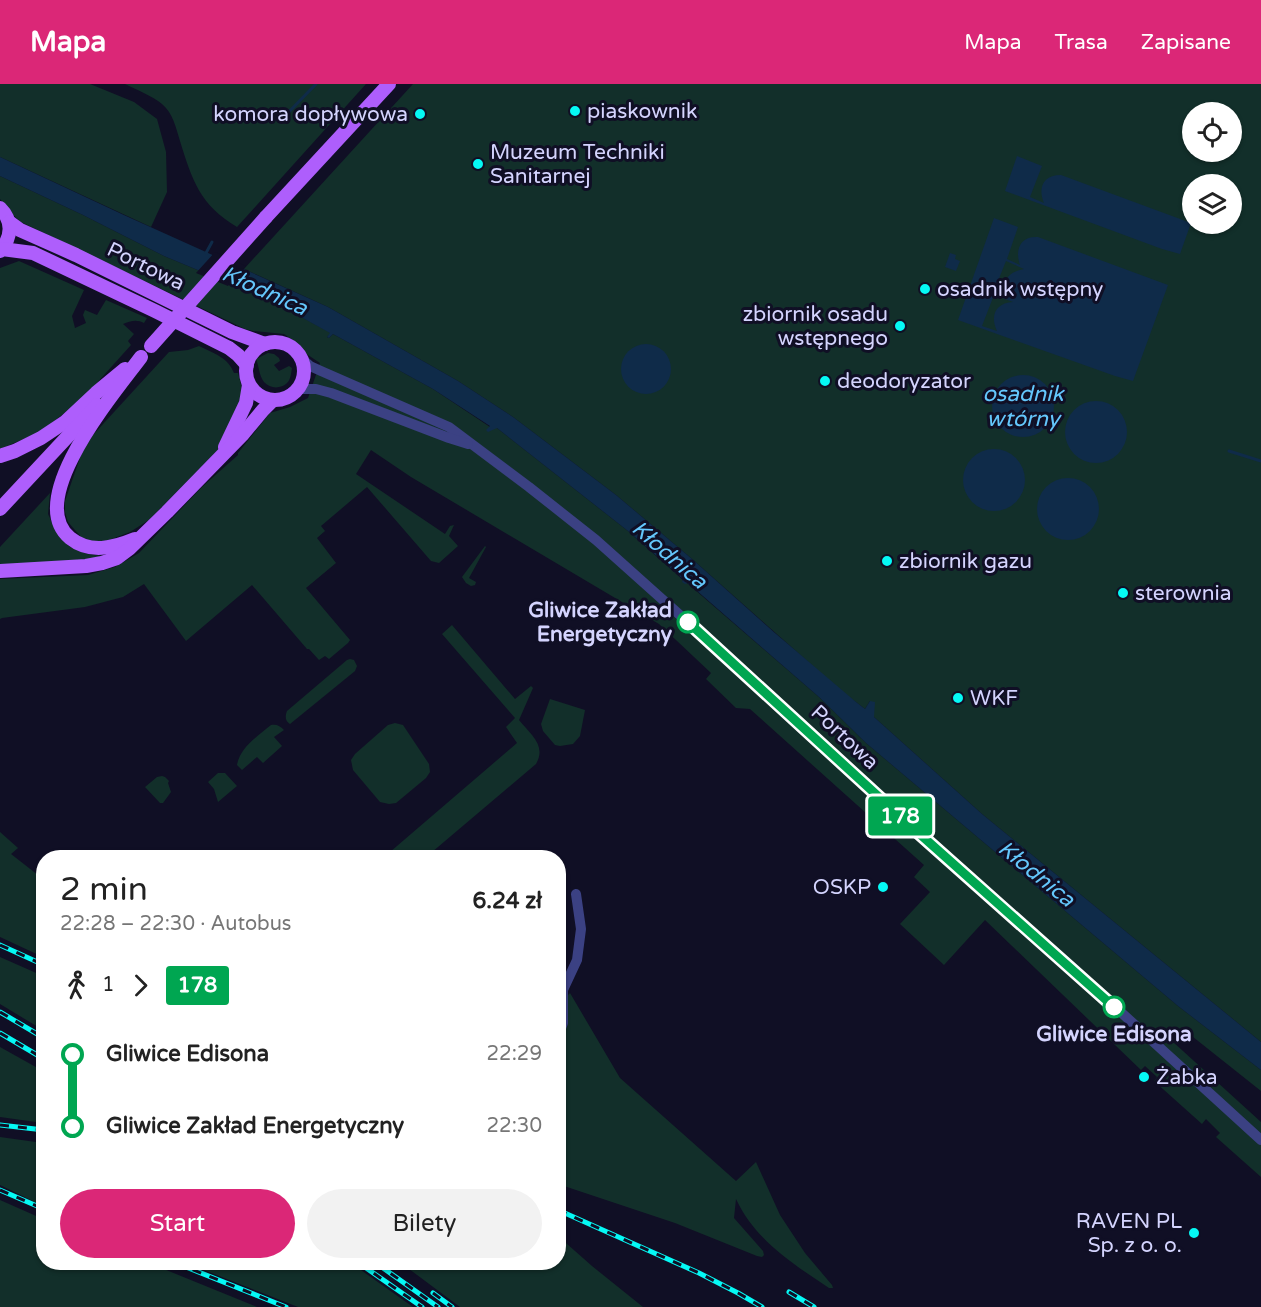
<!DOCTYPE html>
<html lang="pl">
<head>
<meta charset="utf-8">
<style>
	:root { --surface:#fff; --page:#f2f2f2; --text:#222; --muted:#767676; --accent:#db2777 }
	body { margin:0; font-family:"Varela Round",sans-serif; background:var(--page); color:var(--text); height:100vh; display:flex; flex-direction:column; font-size:22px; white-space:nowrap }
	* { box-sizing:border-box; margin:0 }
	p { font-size:20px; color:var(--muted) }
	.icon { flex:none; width:33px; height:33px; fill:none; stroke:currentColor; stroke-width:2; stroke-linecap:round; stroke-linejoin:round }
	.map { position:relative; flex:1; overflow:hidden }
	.sheet { position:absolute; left:36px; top:766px; width:530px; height:420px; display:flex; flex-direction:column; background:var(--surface); border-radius:24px; box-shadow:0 2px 4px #0004 }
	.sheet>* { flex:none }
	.badge { padding:0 12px; border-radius:4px; font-size:21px; line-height:39px }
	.controls { position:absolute; left:1182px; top:18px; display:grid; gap:12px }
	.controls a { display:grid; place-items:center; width:60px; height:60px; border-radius:50%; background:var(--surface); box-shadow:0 2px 4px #0004; font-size:30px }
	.map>.badge { position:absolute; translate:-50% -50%; box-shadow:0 0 0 3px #fff }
	.legs { display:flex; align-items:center; gap:9px; height:66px; padding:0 24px; font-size:20px }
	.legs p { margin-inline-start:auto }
	.head { display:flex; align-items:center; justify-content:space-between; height:102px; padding:0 24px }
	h1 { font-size:33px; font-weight:600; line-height:45px }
	.cta { display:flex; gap:12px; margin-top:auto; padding:12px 24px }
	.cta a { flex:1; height:69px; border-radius:36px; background:var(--accent); color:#fff; font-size:24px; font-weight:600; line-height:69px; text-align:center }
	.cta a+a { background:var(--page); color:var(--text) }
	ul { padding:0 24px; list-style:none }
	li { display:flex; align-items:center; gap:21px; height:72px; font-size:22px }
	li i { display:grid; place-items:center; width:9px; height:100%; margin:0 8px; background:currentColor }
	li i::after { content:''; width:15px; height:15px; margin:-8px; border:4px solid; border-radius:50%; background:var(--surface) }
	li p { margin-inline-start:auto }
	li:first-child i { background:linear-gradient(#0000 50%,currentColor 0) }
	li:last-child i { background:linear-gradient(currentColor 50%,#0000 0) }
	header { display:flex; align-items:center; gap:36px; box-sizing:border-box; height:84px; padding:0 30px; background:var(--accent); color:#fff }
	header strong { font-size:28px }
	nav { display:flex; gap:33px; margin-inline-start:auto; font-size:21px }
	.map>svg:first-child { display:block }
	.green { fill:#122f2a; fill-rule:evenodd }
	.water { fill:#0f2b49; fill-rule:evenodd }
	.pier { fill:#100f25 }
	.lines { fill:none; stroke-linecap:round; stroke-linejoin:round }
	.stream { stroke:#0f2b49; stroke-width:3 }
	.minor { stroke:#3b4183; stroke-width:10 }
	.major { stroke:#ae5efc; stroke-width:14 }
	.rail-casing { stroke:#05f9f5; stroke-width:5 }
	.rail { stroke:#100f25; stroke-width:3; stroke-dasharray:9; stroke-linecap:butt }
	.major-bridge { stroke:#ae5efc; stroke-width:14 }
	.line-1-casing { stroke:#fff; stroke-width:14 }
	.line-1 { stroke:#00a651; stroke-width:9 }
	.poi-dot { fill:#05f9f5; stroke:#100f25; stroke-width:2 }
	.stop-1-dot { fill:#fff; stroke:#00a651; stroke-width:3 }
	.labels { text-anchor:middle; stroke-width:6; stroke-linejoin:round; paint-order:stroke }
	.poi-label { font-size:21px; fill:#d4d4fe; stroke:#100f25; text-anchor:start }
	.street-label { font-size:21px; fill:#d4d4fe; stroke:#100f25 }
	.stop-label { font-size:21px; font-weight:bold; fill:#d4d4fe; stroke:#100f25; text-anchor:end }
	.water-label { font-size:22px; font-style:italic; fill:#64c7fc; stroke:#100f25 }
</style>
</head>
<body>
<header>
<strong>Mapa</strong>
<nav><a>Mapa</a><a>Trasa</a><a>Zapisane</a></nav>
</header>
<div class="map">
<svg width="1261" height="1223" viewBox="0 0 1261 1223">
	<rect width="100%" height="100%" fill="#100f25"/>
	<g class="green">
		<path d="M0,0H90L134,18L157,35L166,68L167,108L151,143L0,73Z"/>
		<path d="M125,0H366L237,143C200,121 192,96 180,57C176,44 173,29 162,20C152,12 137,6 125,0Z"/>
		<path d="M413,0H1261V958L982,730L874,633L870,617L865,625L840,606L692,475L616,411L513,333L458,297L328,223L244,185ZM1192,28H1232V68H1192ZM1192,100H1232V140H1192Z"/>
		<path d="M0,92L83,131L164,172L272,217L331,249L327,253L329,254L333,250L433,305L490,343L497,344L628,447L683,496L682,497L687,499L819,613L866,659L1178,922L1261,986V1007L1183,945L1172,957L1261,1038V1093L1216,1053L1220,1049L1206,1035L1202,1040L1154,997L1157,993L1145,982L1141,986L985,836L944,881L900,840L930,808L914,793L924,781L750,625L736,624L706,595L711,589L659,540L411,393L371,366L356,390L445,450L450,442L454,441L449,452L458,462L439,479L431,477L367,403L321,442L325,447L317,454L336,479L306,504L350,556L348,559L329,575L325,572L319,576L309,565H307L252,501L186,557L144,500L123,513L85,523L2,534L0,535V495L88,491L115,483L139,469L202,403L238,371V369L270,329L290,323L308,314L320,279L305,269L294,257L284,250L253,247L245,245L21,138L11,129L0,115Z"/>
		<path d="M19,177L84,206L72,232L75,244L86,239L83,231L85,226L97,231L106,216L147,234L144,239C137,235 130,237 123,240L134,250L128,257L131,261L86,311L63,330L40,348L0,365V184Z"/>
		<path d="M199,262C213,269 228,273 234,289H238L244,312L232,339L217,367L149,436L130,448L109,456L95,458L81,453L68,438L65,428V417L82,368L93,351L169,268L188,266Z"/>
		<path d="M268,269L274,270L279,274L280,277L274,281L279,287L289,282L292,284C291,289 291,295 287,299C281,305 270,305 264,298C259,292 259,282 256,275Z"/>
		<path d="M50,409L48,430L57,449L69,462L87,470L102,472C72,481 31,480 0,482V463Z"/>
		<path d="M485,462L486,463L469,494L476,498L475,501L471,502L466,499L462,493Z"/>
		<path d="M452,541L515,615L531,602L533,604L519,636C530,650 547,661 536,680L425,774H383L517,659L506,643L515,634L442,550Z"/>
		<path d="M350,575L354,576L357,582L355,587L290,640C285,637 285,632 287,627L347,576Z"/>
		<path d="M550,615L585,626L580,652L573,660L560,662L555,661L543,647L541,640Z"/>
		<path d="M395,639L403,641L429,680L430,688L426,694L396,719L389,720L380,718L353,686L351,676L355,670L388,641Z"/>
		<path d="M271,641C277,640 280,642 284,646L274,653L282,662L263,679L257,673L242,686L237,681C240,663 258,652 271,641Z"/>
		<path d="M218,689H225L237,702L218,718L214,705L208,698Z"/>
		<path d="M162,692L165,693L169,697L168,699L171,708L163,719H160L145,703L157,693Z"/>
		<path d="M0,748L18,764L11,770L43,795V873L0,853Z"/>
		<path d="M0,873L43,892V946L0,920Z"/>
		<path d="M570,909L620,994L736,1097L756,1078L780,1131L805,1169L832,1201L833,1204H829C793,1180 755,1156 736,1115L734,1134L763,1167L764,1171L762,1173L757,1172L675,1139L558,1100V922Z"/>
		<path d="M0,963L43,987V1039L0,1033Z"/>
		<path d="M0,1053L43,1059V1122L0,1101Z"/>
		<path d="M0,1116L43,1135L44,1179H149L257,1223H0Z"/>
		<path d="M558,1152L592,1182L643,1223H460L401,1179H558Z"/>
		<path d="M186,1179H351L413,1223H298Z"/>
	</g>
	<g class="water">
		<path d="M1017,72L1042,82L1030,113L1044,119C1038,105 1042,91 1061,91L1191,139L1180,170L1162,165L1005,107Z"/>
		<path d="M0,73L126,132L328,223L458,297L513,333L616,411L692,475L775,549L856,618L865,625L870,617L875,618L874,633L982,730L1261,958V986L1178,922L866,659L819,613L688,499L685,500L682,498L683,495L628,447L497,344L488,348L486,346L490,342L433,305L333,250L329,254L327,253L330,249L272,217L164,172L83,131L0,92Z"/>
		<path d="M994,134L1018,143L1007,175L1020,181C1015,167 1019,152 1038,153L1168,201L1133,297L1115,292L958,236ZM1006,177L1024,185C1007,188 1001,198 1008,213L994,207ZM994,211L1013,218C995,219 990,232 997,247L982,242Z"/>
		<path d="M950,169L956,171L955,175L960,177L956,187L945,183Z"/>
		<circle cx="646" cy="285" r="25"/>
		<circle cx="1023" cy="322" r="31"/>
		<circle cx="1096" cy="348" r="31"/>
		<circle cx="994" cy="396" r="31"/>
		<circle cx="1068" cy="425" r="31"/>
	</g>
	<path class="pier" d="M215,168L246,182L228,202L196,189Z"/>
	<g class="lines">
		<g class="stream">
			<path d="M281,38L283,34L316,0"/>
			<path d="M206,169L212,158"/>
			<path d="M1229,367L1261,377"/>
		</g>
		<g class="minor">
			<path d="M301,274L310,282L321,287L449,343L529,403L596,456L748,592L904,736L1113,921L1261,1056"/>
			<path d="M298,305H316L331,309L449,354L468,360"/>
			<path d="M558,952L563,939V906L577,876L581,845L576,810"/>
		</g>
		<g class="major">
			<path d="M0,124C13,137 12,153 0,167"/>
			<path d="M266,133L389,0"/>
			<path d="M9,138L20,146L76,171L232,248L265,260"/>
			<path d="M2,165L33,169L155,227L229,264L238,271L247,281"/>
			<circle cx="275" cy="287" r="29"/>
			<path d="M225,363L246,319L249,301"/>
			<path d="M0,372L15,367L41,354L65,338L96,309L125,285"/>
			<path d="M0,425L97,321"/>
			<path d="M135,455C113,464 90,470 70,454C23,415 116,307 141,273"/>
			<path d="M0,487L86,482L102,479L117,474L129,465L167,428L243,350L263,326L273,316"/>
		</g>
		<defs>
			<g id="rail">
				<path d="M0,861L44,881"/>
				<path d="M0,928L44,954"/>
				<path d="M0,949L44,975"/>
				<path d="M0,1041L44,1046"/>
				<path d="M0,1106L44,1125"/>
				<path d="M558,1126L699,1189L738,1209L762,1223"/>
				<path d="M176,1179L286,1223"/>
				<path d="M359,1179L422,1223"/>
				<path d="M376,1179L438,1223"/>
				<path d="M789,1208L814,1223"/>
				<path d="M433,1209L452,1223"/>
			</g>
		</defs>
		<use href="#rail" class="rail-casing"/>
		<use href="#rail" class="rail"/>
		<path class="major-bridge" d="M151,262L266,133"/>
	</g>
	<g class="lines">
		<defs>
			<path id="line-1" d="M688,538L904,736L1114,923"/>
		</defs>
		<use href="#line-1" class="line-1-casing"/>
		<use href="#line-1" class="line-1"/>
	</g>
	<g class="poi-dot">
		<circle cx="575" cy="27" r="6"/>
		<circle cx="420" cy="30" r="6"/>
		<circle cx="478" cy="80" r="6"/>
		<circle cx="925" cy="205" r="6"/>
		<circle cx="900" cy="242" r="6"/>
		<circle cx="825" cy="297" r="6"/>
		<circle cx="887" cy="477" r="6"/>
		<circle cx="1123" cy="509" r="6"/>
		<circle cx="958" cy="614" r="6"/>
		<circle cx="883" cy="803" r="6"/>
		<circle cx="1144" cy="993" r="6"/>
		<circle cx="1194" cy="1149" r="6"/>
	</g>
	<g class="stop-1-dot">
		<circle cx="688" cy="538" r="10"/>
		<circle cx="1114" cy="923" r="10"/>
	</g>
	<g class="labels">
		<g class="poi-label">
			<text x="587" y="34">piaskownik</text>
			<text x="408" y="37" text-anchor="end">komora dopływowa</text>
			<text x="490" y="75">Muzeum Techniki<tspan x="490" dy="24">Sanitarnej</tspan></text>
			<text x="937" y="212">osadnik wstępny</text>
			<text x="888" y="237" text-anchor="end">zbiornik osadu<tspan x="888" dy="24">wstępnego</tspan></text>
			<text x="837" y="304">deodoryzator</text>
			<text x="899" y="484">zbiornik gazu</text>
			<text x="1135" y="516">sterownia</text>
			<text x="970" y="621">WKF</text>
			<text x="871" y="810" text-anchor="end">OSKP</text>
			<text x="1156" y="1000">Żabka</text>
			<text x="1182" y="1144" text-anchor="end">RAVEN PL<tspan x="1182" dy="24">Sp. z o. o.</tspan></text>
		</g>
		<g class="street-label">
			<text transform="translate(146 182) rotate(26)" y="7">Portowa</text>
			<text transform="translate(845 653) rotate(43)" y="7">Portowa</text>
		</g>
		<g class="stop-label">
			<text x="672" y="533">Gliwice Zakład<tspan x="672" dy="24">Energetyczny</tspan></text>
			<text x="1114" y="957" text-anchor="middle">Gliwice Edisona</text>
		</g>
		<g class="water-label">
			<text transform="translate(265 206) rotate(24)" y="8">Kłodnica</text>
			<text x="1023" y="317">osadnik<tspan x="1023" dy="25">wtórny</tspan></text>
			<text transform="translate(670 470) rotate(41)" y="8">Kłodnica</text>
			<text transform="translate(1037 789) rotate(39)" y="8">Kłodnica</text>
		</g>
	</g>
</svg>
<div class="controls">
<a><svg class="icon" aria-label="locate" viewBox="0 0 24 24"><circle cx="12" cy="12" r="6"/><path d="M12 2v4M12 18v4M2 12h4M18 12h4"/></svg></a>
<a><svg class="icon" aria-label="layers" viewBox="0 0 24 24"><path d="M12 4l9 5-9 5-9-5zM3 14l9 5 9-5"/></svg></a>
</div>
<b class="badge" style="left:900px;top:732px;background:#00a651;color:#fff">178</b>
<section class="sheet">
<div class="head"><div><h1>2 min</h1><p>22:28 – 22:30 · Autobus</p></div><b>6.24 zł</b></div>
<div class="legs"><svg class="icon" aria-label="walk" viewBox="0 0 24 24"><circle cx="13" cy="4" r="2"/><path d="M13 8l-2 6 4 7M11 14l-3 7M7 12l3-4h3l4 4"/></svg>1<svg class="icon" aria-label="forward" viewBox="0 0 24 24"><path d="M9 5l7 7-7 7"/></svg><b class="badge" style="background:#00a651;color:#fff">178</b></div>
<ul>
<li><i style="color:#00a651"></i><b>Gliwice Edisona</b><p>22:29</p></li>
<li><i style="color:#00a651"></i><b>Gliwice Zakład Energetyczny</b><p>22:30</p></li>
</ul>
<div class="cta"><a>Start</a><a>Bilety</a></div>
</section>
</div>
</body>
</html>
